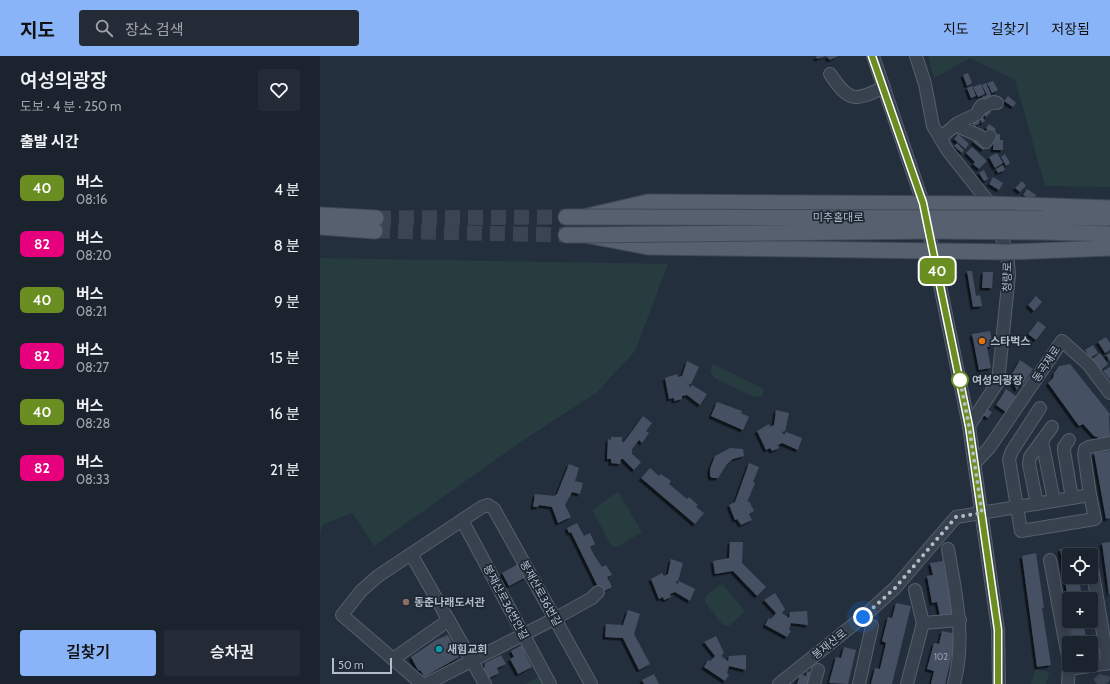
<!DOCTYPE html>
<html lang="ko">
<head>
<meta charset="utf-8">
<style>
	:root { --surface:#1b232e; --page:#242b36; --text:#f1f3f6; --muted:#a0a4aa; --line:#39404a; --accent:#8ab4f8 }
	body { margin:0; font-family:Cabin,"Noto Sans KR",sans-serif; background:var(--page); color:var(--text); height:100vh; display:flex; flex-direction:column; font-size:15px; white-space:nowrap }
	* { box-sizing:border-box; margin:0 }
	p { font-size:13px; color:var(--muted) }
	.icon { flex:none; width:22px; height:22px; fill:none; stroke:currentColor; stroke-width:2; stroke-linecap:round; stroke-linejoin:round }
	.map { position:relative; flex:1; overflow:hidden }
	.drawer { display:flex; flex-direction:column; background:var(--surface); width:320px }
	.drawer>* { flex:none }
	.badge { padding:0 8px; border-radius:6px; font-size:14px; line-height:26px }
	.tools { position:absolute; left:742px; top:492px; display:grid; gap:8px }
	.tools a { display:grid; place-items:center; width:36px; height:36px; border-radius:4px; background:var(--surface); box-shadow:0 2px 10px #0003,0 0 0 1px var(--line); font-size:20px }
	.scale { position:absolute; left:12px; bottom:10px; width:60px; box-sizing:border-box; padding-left:4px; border:2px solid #b4bcc9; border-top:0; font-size:11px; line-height:14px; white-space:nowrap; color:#b4bcc9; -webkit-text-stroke:3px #1d2633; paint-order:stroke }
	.you { position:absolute; width:20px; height:20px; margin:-10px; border:3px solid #fff; border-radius:50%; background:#1a73e8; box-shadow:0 0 0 6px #1a73e833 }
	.map>.badge { position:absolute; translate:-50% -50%; box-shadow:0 0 0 2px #fff }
	h2 { padding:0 20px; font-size:15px; line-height:36px }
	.round { display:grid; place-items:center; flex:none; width:42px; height:42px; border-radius:4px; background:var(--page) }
	.head { display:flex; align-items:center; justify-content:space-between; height:68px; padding:0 20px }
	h1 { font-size:19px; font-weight:600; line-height:30px }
	.cta { display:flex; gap:8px; margin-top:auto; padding:8px 20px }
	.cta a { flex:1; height:46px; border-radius:4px; background:var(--accent); color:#111; font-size:16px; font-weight:600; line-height:46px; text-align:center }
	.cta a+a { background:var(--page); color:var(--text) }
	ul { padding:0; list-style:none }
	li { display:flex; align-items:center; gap:12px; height:56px; padding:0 20px }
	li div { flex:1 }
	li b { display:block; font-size:15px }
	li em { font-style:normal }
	li .badge { min-width:44px; font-weight:700; text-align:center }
	header { display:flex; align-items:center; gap:24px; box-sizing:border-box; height:56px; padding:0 20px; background:var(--accent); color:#111 }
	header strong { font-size:19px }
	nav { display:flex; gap:22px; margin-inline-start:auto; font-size:14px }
	.search { width:280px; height:36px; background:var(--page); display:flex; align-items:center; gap:10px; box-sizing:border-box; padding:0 14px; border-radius:4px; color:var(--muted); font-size:15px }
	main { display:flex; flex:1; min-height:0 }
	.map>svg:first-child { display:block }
	.green { fill:#263c3f }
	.building { fill:#455162; filter:url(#shadow) }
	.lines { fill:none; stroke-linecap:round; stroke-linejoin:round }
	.minor-tunnel { stroke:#3a4453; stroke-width:12; stroke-dasharray:12 6; stroke-linecap:butt }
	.major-tunnel { stroke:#3a4453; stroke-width:15; stroke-dasharray:15 8; stroke-linecap:butt }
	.minor-casing { stroke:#565f6c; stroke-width:14 }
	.major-casing { stroke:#414a57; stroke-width:17 }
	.minor { stroke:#38414e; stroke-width:12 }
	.major { stroke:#56606e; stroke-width:15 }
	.major-bridge-casing { stroke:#414a57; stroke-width:17; stroke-linecap:butt }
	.major-bridge { stroke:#56606e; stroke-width:15 }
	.line-casing { stroke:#fff; stroke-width:9 }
	.line { stroke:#6b8e23; stroke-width:6 }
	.walk { stroke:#b4bcc9; stroke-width:4; stroke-dasharray:0 7.2 }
	.food-dot { fill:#e8710a; stroke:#1d2633; stroke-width:1.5 }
	.stop-dot { fill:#fff; stroke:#6b8e23; stroke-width:2 }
	.education-dot { fill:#8d6e63; stroke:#1d2633; stroke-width:1.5 }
	.culture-dot { fill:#0f9aa8; stroke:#1d2633; stroke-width:1.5 }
	.labels { text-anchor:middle; stroke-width:3.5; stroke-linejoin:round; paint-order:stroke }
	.number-label { font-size:9px; fill:#98a1af }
	.street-label { font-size:11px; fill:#b4bcc9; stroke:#1d2633 }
	.poi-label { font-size:11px; font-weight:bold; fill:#b4bcc9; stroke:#1d2633; text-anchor:start }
	.stop-label { font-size:11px; font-weight:bold; fill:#b4bcc9; stroke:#1d2633; text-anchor:start }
</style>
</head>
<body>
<header>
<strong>지도</strong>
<div class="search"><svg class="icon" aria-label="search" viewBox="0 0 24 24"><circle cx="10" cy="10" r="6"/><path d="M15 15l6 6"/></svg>장소 검색</div>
<nav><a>지도</a><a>길찾기</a><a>저장됨</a></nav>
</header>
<main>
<section class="drawer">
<div class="head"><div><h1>여성의광장</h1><p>도보 · 4 분 · 250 m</p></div><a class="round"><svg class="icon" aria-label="heart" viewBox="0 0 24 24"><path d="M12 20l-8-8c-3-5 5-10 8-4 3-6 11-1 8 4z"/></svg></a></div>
<h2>출발 시간</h2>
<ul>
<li><span class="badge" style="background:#6b8e23;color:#fff">40</span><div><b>버스</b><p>08:16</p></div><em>4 분</em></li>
<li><span class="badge" style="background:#e6007e;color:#fff">82</span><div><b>버스</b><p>08:20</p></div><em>8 분</em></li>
<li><span class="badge" style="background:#6b8e23;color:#fff">40</span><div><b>버스</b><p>08:21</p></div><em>9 분</em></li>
<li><span class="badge" style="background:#e6007e;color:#fff">82</span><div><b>버스</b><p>08:27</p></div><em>15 분</em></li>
<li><span class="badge" style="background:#6b8e23;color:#fff">40</span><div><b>버스</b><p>08:28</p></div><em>16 분</em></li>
<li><span class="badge" style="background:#e6007e;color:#fff">82</span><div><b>버스</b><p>08:33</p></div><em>21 분</em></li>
</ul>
<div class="cta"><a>길찾기</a><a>승차권</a></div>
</section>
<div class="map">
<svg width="790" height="628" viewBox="0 0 790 628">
	<defs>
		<filter id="shadow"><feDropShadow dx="-2.5" dy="2.5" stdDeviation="0" flood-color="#0009"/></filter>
	</defs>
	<rect width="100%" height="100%" fill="#242f3e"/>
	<g class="green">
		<path d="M608,0H790V131L725,130L695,24L650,2L614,22Z"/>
		<path d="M0,202L348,208L315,295L276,337L202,385L54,490L32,457L2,469L0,481Z"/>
		<path d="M393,308L444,333L442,340L434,341L394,322L390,315Z"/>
		<path d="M298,436L322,476L297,491H292L272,454Z"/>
		<path d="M399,529H403L424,554L423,558L409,570L403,569L385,546V541Z"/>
		<path d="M715,613L729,616L726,628H711Z"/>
		<path d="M223,619L228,628H205Z"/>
	</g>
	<g class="building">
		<path d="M496,0H506L497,3Z"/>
		<path d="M506,0H518L510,4Z"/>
		<path d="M648,17L652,27L647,30L643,19Z"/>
		<path d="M673,25L678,34L672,37L667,27Z"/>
		<path d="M666,27L672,41L664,45L662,41L667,39L662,29Z"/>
		<path d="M661,28L665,38L658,41L653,31Z"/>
		<path d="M652,30L656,40L651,42L647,32Z"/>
		<path d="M688,40L696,47L693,51L684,45Z"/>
		<path d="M668,53L671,56L666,61L663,58Z"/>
		<path d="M662,60L665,65L662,67L659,62Z"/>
		<path d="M658,62L660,67L654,70L651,65Z"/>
		<path d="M669,68L676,73L672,78L666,72Z"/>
		<path d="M638,78L649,88L645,93L634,83Z"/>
		<path d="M674,78H680V84H683V94H673Z"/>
		<path d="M657,81L667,89L663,94L653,86Z"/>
		<path d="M637,87L644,94L642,97L634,90Z"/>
		<path d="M652,91L667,105L659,113L653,108L655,106L646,97Z"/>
		<path d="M677,97L683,107L675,112L669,101Z"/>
		<path d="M685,98L690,107L686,110L681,101Z"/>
		<path d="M683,109L685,114L678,117L676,113Z"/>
		<path d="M664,114L668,123L664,125L659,117Z"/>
		<path d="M673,121L683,127L679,134L669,128Z"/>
		<path d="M702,125L706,130L700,136L695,132Z"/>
		<path d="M707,133L716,139L713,145L703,139Z"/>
		<path d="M647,215H652L656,240L660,239L662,250L653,251Z"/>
		<path d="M663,216H673L672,232H662Z"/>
		<path d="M716,240L722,246L714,255L708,249Z"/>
		<path d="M718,265L726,271L716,284L708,278Z"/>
		<path d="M670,275L673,290L667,291L671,312L659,314L652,278Z"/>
		<path d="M786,281L790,287V294L785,297L778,286Z"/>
		<path d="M773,289L778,297L770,302L765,294Z"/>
		<path d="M780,297L788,308L780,315L772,303Z"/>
		<path d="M790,297V305L786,299Z"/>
		<path d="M700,304L713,313L702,330L700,329L697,334L692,326L693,324L690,321Z"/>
		<path d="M367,305L379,311L371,328H369L370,332L372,329L387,338L380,349L367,339L362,340V343L354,345V342L349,343L345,322L357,318L358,321L362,320Z"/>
		<path d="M750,308L790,358L789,361L790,383H782L774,380L763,368L759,370L728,327L733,322L734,317L739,310Z"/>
		<path d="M790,311V322L789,323L783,315Z"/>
		<path d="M686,333L696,340L686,356L676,349Z"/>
		<path d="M397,346L422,355L421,357L429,361L423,374L391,360Z"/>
		<path d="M667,353L672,356L668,362L663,359Z"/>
		<path d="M456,354L469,357L465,375L462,376L464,379L466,376L482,382L478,394L462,387L458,389L459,392L452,395L450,392L446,394L437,375L449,368L450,371L454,369Z"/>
		<path d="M323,360L332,367L326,375L329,377L322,387L319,384L312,393V398L321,406L314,414L303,403H301L300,408L291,407V403H287L288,383L291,384V381H302V386H304Z"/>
		<path d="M410,392L423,393L424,400L413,403L407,408L398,422H392L390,420V413L395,400Z"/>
		<path d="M790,395V462L786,463L774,397Z"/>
		<path d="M429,407L439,411L433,426L435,427L427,446L429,445L434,455L429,458L432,464L421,469L417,463L415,464L409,449L415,446Z"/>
		<path d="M249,408L259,412L255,425L263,427L260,438L252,436L245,449L251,461L238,467L232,451L219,449L218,451H213L215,438L234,440L237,438Z"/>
		<path d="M330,412L339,420L341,418L351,425L349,428L367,443L369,441L378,449L376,451L384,457L375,468L321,422Z"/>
		<path d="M257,467L264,480L270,477L275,488L270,491L274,499L282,511L286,509L292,519L287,521L292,531L281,537L251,476L249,477L247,472Z"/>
		<path d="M410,486H423L422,507L446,531L437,540L413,515L395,518L393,505L409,502Z"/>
		<path d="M790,486V538H789L782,487Z"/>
		<path d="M754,491L755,499H749V521H759L762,543H748L740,493Z"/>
		<path d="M716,497L724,552H722L731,609L717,611L702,500Z"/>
		<path d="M351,503L363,507L358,525H356L357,529L359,525L375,533L370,545L355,536L350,538L351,541L344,544L343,541L339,543L331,523L342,517L344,520L348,518Z"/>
		<path d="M623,505L633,557L620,560L617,546L612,547L607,520L613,519L610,507Z"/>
		<path d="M198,508L206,521L189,530L182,517Z"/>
		<path d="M455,537L465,553L462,557L469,562L470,556L487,555L488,569L471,567L469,574L471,575L467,581L445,569L449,562L451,563L456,557L444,544Z"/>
		<path d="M576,547L591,550L572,628H551L555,612L560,613L566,587L562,585L568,561L572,562Z"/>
		<path d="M747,548H749V558H748Z"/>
		<path d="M308,554L320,558L314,578L330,608L319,614L303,582L285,581L286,568L303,569Z"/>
		<path d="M749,565H763L767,587H753Z"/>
		<path d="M622,575L637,578L625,628H611L614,615L607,613L614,587L619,588Z"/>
		<path d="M128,579L139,601L104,621L101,615L98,614L91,601L116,584Z"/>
		<path d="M396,580L404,597L401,600L408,605L409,600L426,599V614L409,610L407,617L409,619L405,625L384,611L388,604L390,605L395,600L384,586Z"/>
		<path d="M202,589L206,590L209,596L205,597L212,611L198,618L190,603L194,601L191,595Z"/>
		<path d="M524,591L536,594L528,628L509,627L516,601L521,602Z"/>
		<path d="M181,599L186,608L177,612L179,617L169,622L164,613L165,607Z"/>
		<path d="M487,615L492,617L489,628H477L480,618L486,620Z"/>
		<path d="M334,618L339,628H324L322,624Z"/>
	</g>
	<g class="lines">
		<path class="minor-tunnel" d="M777,628L784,622L788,607"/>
		<g class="major-tunnel">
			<path d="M56,162L246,161"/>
			<path d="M55,175L246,179"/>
		</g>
		<defs>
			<g id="minor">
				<path d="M553,0L603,147L649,370L678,574L679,628"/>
				<path d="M596,0L605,28L613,70L628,95L670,148L687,196L689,219L678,326L649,370"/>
				<path d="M510,18C529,46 535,46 564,31"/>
				<path d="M659,53L674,46L677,47"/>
				<path d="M635,69L660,80L666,86L670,80"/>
				<path d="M620,82L638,67L657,58L662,49"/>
				<path d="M720,352L692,395L689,403L701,475L775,463L770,439"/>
				<path d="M749,384L744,391V395L752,442"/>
				<path d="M722,385L734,445"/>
				<path d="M655,407L669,392L742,285L768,308L790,337"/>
				<path d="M717,448L709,408L710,401L732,371"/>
				<path d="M142,464L230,628"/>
				<path d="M628,493C636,538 646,583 634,628"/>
				<path d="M91,498L165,628"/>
				<path d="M730,504L749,606"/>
				<path d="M771,506L788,607"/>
				<path d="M603,567L640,564"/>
				<path d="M73,603L129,564"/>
				<path d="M750,613L790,607"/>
				<path d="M102,628L22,559L41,535L58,520L162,451L168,449L174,453L271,628"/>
				<path d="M106,628L236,562L272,542L278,536"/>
				<path d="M459,628L543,561L575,532L636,461L770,439L764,398L765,393L769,391L790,387"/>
				<path d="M494,628L498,614"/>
				<path d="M539,628L552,570"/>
				<path d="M587,628L603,567L595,534"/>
				<path d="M748,628L749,609"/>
			</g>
			<g id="major">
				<path d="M0,159L56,162"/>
				<path d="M246,161H263L328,146L670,148L790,152"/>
				<path d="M723,162H787"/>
				<path d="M0,171L55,175"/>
				<path d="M726,176L790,178"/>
				<path d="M246,179H265L328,191L687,196L790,192"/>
			</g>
		</defs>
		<use href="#minor" class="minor-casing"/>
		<use href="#major" class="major-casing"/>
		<use href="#minor" class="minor"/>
		<use href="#major" class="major"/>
		<defs>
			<g id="major-bridge">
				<path d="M263,161L723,162"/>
				<path d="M265,179L609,175L726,176"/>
			</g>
		</defs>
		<use href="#major-bridge" class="major-bridge-casing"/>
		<use href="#major-bridge" class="major-bridge"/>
	</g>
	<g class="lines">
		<defs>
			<path id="line" d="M552,0L603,147L649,370L678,574V628"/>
		</defs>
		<use href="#line" class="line-casing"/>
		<use href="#line" class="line"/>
		<path class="walk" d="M543,561L575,532L636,461L662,457L649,370L640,324"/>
	</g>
	<circle class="food-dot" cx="662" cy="285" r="4"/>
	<circle class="stop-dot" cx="640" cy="324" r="8"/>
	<circle class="education-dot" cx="86" cy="546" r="4"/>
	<circle class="culture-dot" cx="119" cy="593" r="4"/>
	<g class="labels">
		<g class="number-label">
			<text x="621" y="604">102</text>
		</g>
		<g class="street-label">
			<text x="518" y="165">미추홀대로</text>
			<text transform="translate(687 221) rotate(-89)" y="4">청량로</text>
			<text transform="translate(726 308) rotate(-56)" y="4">동곡재로</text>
			<text transform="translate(221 537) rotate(61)" y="4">봉재산로36번길</text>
			<text transform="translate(186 546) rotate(62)" y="4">봉재산로36번안길</text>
			<text transform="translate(509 588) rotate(-39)" y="4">봉재산로</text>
		</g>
		<g class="poi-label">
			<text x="670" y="289">스타벅스</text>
			<text x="94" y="550">동춘나래도서관</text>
			<text x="127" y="597">새힘교회</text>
		</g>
		<g class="stop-label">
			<text x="652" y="328">여성의광장</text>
		</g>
	</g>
</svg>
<div class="tools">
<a><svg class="icon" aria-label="locate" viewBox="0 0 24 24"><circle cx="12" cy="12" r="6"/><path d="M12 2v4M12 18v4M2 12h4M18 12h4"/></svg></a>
<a>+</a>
<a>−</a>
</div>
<div class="scale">50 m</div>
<div class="you" style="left:543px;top:561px"></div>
<b class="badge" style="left:617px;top:215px;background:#6b8e23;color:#fff">40</b>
</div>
</main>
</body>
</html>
